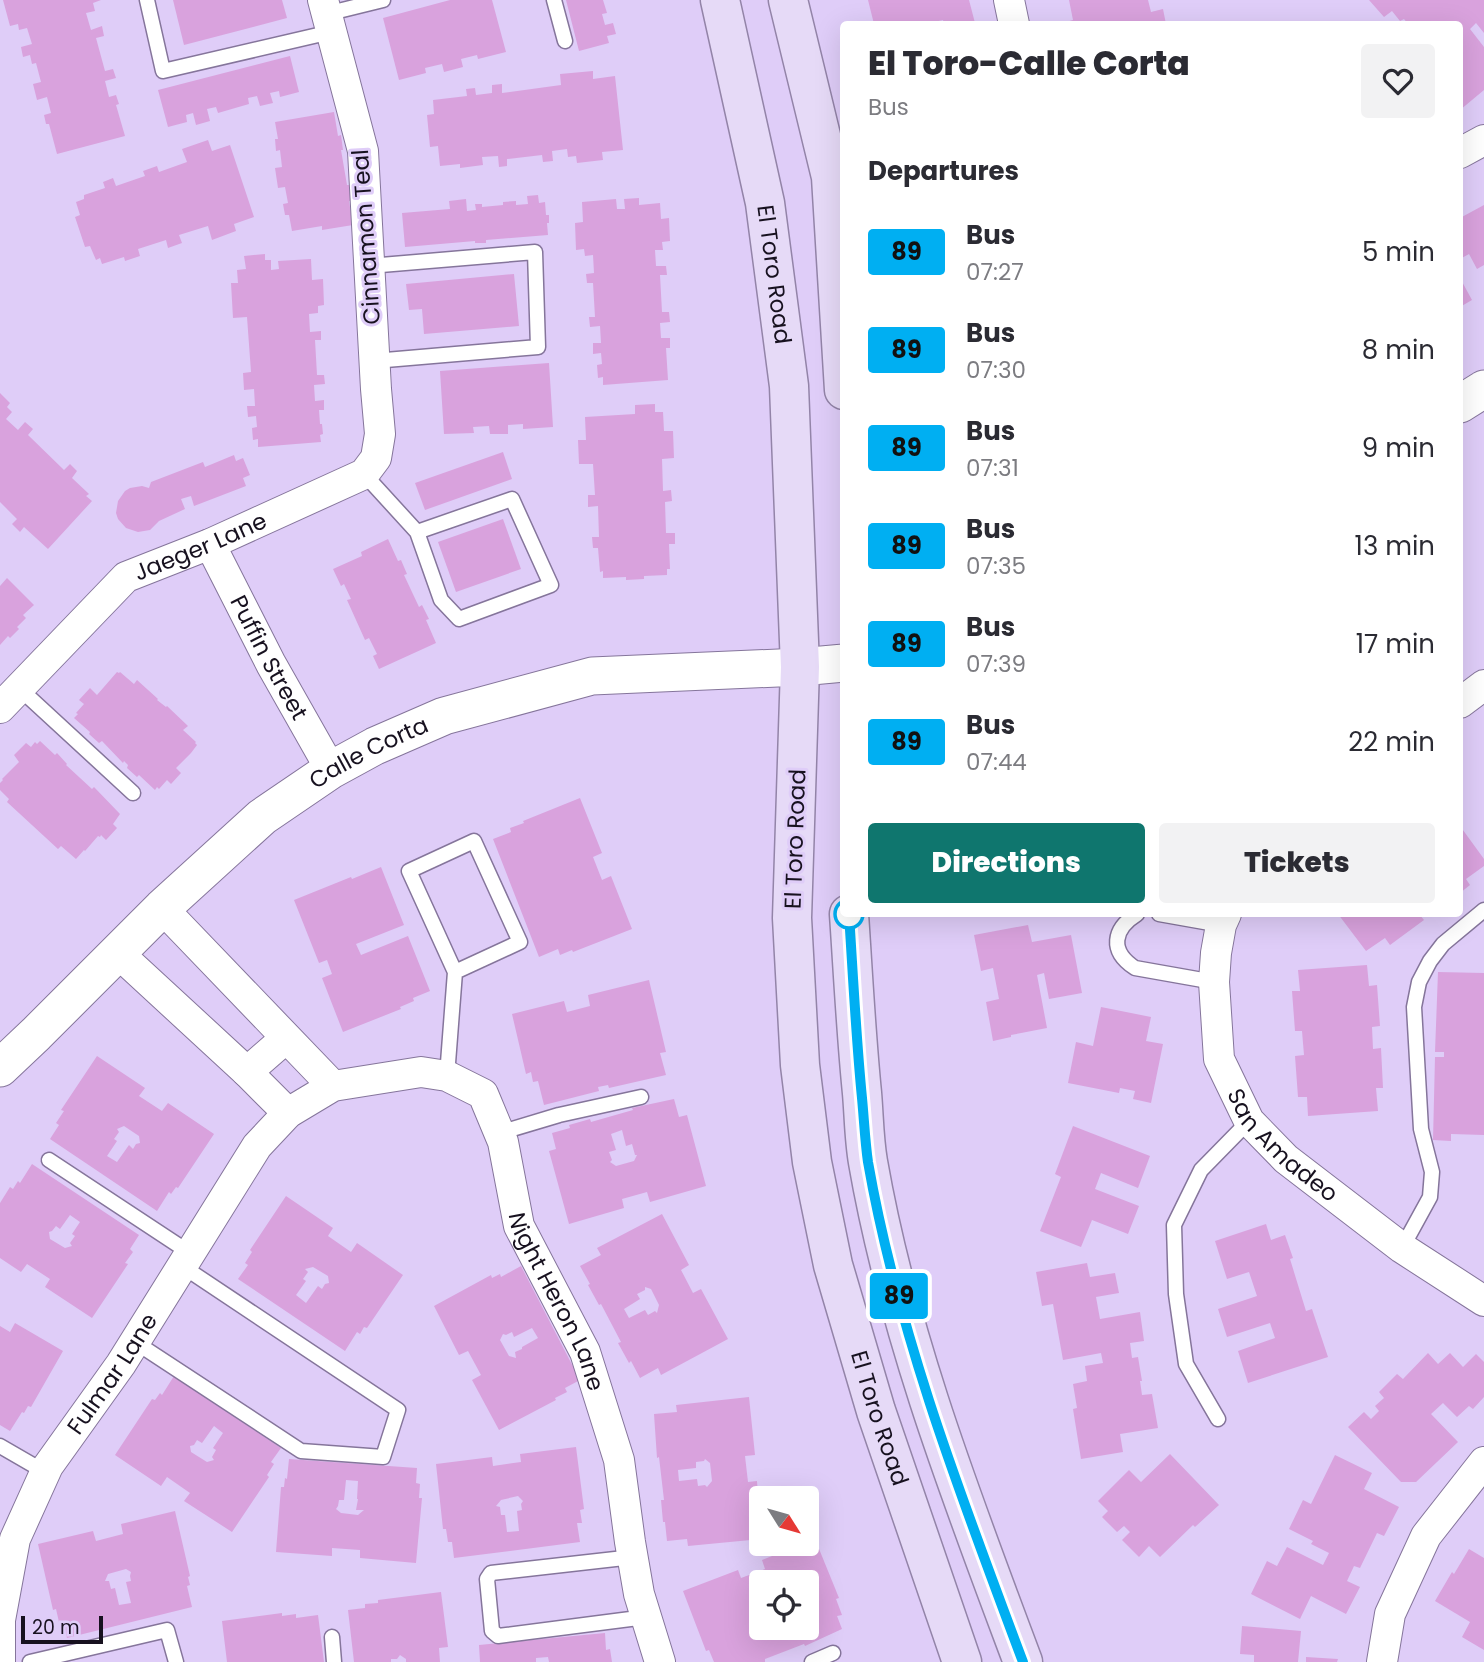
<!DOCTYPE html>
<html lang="en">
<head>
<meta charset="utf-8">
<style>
	:root { --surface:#fff; --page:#f2f2f3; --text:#2b2b33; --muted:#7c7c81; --accent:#0f766e }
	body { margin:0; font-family:Poppins,sans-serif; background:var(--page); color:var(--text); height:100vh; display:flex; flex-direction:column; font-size:26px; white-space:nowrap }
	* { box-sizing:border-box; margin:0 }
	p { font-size:23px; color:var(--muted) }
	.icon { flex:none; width:38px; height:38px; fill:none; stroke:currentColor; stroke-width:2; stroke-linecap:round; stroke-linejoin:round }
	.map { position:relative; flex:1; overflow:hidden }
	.drawer { position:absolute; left:840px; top:21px; width:623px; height:896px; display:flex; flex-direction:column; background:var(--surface); border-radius:7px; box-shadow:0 7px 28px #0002 }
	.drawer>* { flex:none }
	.badge { padding:0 14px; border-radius:5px; font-size:24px; line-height:46px }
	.needle { width:46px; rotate:127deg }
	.buttons { position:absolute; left:749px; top:1486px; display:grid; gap:14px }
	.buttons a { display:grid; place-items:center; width:70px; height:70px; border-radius:7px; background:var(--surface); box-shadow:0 7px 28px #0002; font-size:35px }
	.scale { position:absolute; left:21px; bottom:18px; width:82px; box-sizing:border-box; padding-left:7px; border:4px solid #17111f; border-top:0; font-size:19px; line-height:24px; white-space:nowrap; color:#17111f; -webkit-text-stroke:5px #dfcdf8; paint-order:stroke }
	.map>.badge { position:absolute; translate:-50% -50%; box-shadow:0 0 0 4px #fff }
	h2 { padding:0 28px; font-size:26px; line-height:63px }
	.round { display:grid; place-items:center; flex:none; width:74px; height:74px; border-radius:7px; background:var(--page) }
	.headline { display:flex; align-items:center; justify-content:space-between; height:119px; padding:0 28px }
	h1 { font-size:33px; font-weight:800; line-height:52px }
	.button { display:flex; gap:14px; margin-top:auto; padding:14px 28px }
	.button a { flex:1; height:80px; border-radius:7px; background:var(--accent); color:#fff; font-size:28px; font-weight:800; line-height:80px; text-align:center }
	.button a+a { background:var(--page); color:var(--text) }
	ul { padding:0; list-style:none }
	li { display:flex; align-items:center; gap:21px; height:98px; padding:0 28px }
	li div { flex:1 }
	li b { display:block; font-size:26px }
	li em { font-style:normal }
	li .badge { min-width:77px; font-weight:700; text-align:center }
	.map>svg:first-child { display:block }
	.building { fill:#d9a2dd; fill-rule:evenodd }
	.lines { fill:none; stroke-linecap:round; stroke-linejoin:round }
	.service-casing { stroke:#85759b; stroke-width:17 }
	.minor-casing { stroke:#85759b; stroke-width:32 }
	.tertiary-casing { stroke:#85759b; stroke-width:39 }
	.primary-casing { stroke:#9384a8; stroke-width:41 }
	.service { stroke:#fff; stroke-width:14 }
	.minor { stroke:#fff; stroke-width:30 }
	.tertiary { stroke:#fff; stroke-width:37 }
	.primary { stroke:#e6daf7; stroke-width:38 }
	.line-casing { stroke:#fff; stroke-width:16 }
	.line { stroke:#00aff2; stroke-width:10 }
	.stop-dot { fill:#fff; stroke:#00aff2; stroke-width:3.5 }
	.labels { text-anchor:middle; stroke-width:6; stroke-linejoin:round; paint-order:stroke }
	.street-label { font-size:23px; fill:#17111f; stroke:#dfcdf8 }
</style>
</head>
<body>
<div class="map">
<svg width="1484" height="1662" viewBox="0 0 1484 1662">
	<rect width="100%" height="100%" fill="#dfcdf8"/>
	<g class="building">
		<path d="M3,0H101L93,3L95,11L86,13L91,30L102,26L104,36L96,38L105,71L113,69L116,78L105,81L109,97L116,95L119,104L116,105L125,136L57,154L49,124H46L44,115L51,113L47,97L37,100L33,84L41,82L36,63L32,64L30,55L23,57L21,47L32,44L27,28L19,30L18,24L10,26Z"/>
		<path d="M173,0H282L287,18L184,45Z"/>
		<path d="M450,0H492L506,52L478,59L477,55L461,59L463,67L444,72L442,64L425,68L426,73L399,80L383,18Z"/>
		<path d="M566,0H603L607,13L602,14L605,25L613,23L616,34L607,36L609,43L579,51Z"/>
		<path d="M868,0H969L975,23L967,24H944L943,20L925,24H874Z"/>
		<path d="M1069,0H1148L1151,12L1163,9L1166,24H1059L1073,20Z"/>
		<path d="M1369,0H1484V33L1476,23L1470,29L1484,47V90L1460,110V24H1408L1404,19L1400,21L1392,11L1384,17Z"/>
		<path d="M290,56L299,92L280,97L279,91L270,93L273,103L260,106L257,96L248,98L249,104L218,113L216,107L207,109L210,121L196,125L193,113L186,115L187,122L168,127L158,90Z"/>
		<path d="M593,71V79L615,76L623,150L602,152L603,160L577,163L576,156L568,157L567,149L552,151L553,161L543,162L542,155L507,159V166L499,167L498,156L482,157L483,165L460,168V164L440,166L438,146L430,147L427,115L434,114L433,100L467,96L466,89L475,88L476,95L492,93V85L502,84V93L561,85L560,74Z"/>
		<path d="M334,112L338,136L341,135L343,150H341L347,185H349L351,201H349L353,225L322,230V226L292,231L289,215H285L283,204L288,203L285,187L278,188L275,168L282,167L280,150L276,151L275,139H278L275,122Z"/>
		<path d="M208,140L212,151L230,145L254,217L234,224L236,231L212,240L208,226L179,235L182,243L168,248L166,240L138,249L140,256L125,261L124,257L102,264L100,258L96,260L90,246L85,247L75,217L80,215L76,202L84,199V195L105,188L103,182L113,178L116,186L145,176L143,171L157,166L159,172L187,162L182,149Z"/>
		<path d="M538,195L539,203L545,202L546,215H549V223H547L548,235L486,240V243H475V241L405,247L402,213L450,209L449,201L466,199L467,211L476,210L475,204H482V207L503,205V202L516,201V205L528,204L527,196Z"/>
		<path d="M639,198V205L660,203L661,219L669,218L670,241L662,242L663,250H655L656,266H666L667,275H660L662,312H669L670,322L660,323L661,338H670V348H666L668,380L603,385V377L598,378L597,365L602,364L601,353L593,354V343H601L600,326L590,327L589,317H595L593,283H587L586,274L594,273L593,255L585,256L584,249L576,250L575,223L583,222L582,202L616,199L617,209H625L624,199Z"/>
		<path d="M1484,205V265L1477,269L1469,254L1460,259V218Z"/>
		<path d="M265,254V260H271V270L279,269L278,261L311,259L312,280L323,279L324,305L318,306V313L309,314L310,332L321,331V340H315L317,375H324L325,384L314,385L315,401L324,400V410H319L320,424H322L323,434L320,435L321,442L258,447V439L253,440L252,428L257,427L256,416L248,417L247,406H255L254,389L244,390L243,373L251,372L247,317L233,318L231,283H238L237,270L246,269L244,256Z"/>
		<path d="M514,274L519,326L424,334L422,309L409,310L406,284Z"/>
		<path d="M1460,278L1472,300L1460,307Z"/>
		<path d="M549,363L553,427L523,429V424L508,425V434H490L489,426L473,427L474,433L444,434L440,371Z"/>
		<path d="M0,393L10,403L7,407L12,412L6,419L18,430L25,422L33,429L28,435L64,470L70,464L77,471L72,478L89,494L86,496L92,501L48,549L24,527L20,532L12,524L17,519L0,502Z"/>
		<path d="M655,404V412H663L664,431H673L674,458L662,459L663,491L671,490L672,501L665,502L666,533H675V544H669L670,569H667V575L644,576V579L626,580V577L603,578V571L600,572L598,548H593L592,537H599L598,506L588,507V495H595L593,464H579L578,440H586L585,417L635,414V405Z"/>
		<path d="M503,452L512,479L425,510L415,483Z"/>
		<path d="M234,455L236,461L243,458L250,475L243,478L246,486L194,506L191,496L181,499L185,509L159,521L150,530L138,532L126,528L118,519L116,513L118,501L125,491L130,488L142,486L149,488L151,482L203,462L205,467Z"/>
		<path d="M503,519L521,569L456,592L438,542Z"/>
		<path d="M388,539L398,561L401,560L407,574L404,575L419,607L422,605L429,619L426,620L436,643L379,669L373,656L377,654L369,638L365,640L347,600L351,599L344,584L341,586L333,569L362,556L361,552Z"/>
		<path d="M7,578L34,605L23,615L26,618L17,627L19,629L10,638L8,636L0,645V586Z"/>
		<path d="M117,672L119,673L120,672L134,684L137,680L158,699L157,700L166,707L167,706L188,726L183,730L196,742L195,743L197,745L191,753L176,768L181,773L171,784L167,780L159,789L157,787L155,790L139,775L137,777L127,768L128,765L124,761L123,763L102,741L99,743L89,734L90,732L74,718L78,714L76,713L84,704L79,700L90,688L97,695Z"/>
		<path d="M40,741L55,755L57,753L67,764L66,765L92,789L94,787L120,814L113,824L117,828L106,840L101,835L100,837L98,836L85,851L84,850L76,859L61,846L58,849L7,802L9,799L0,790V783L3,780L2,779L19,762L14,755L26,743L31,747L35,742L37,744Z"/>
		<path d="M580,798L602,853L593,857L602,880L611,876L632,929L573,952L572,950L560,955L558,949L539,957L493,839L511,832L510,828L524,823L523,821Z"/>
		<path d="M1460,826L1484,859V866L1466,879L1470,885L1460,893Z"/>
		<path d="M381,867L404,925L356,944L361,955L408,936L430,991L413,998L414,1001L400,1007L401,1009L343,1032L322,978L332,974L327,960L319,963L294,900L351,877L352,879Z"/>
		<path d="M1338,914H1419L1424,920L1390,945L1385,938L1366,951Z"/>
		<path d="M1028,925L1032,942L1071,935L1082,993L1049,999L1044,973L1037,975L1047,1028L1011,1035V1037L993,1041L986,1002L999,999L993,968L981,971L974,935Z"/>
		<path d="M1367,965L1369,986L1377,985L1380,1026L1372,1027L1373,1049L1381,1048L1383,1088H1376L1378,1111L1308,1116L1307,1097H1298L1295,1056L1304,1055L1302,1031H1295L1292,991H1300L1298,970Z"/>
		<path d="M1438,972L1484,973V1135L1451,1134V1141L1433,1140L1435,1057H1444V1052H1435Z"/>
		<path d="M649,980L666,1052L660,1053L666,1075L609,1088L608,1085L598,1087L599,1091L544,1105L538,1081L533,1082L531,1072L526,1074L512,1014L564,1001L567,1012L590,1006L588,995Z"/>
		<path d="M1101,1007L1151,1017L1146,1041L1163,1044L1151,1103L1133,1099L1135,1091L1120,1088L1119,1093L1068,1083L1076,1042L1093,1046Z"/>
		<path d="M97,1056L145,1088L139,1096L162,1111L168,1103L214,1134L178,1188L176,1187L171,1194L169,1192L157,1211L50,1139L59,1125L56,1123L64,1111L61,1110ZM124,1126L139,1136L140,1143L136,1144L133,1149L129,1145L117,1162L107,1156L117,1141L114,1139L119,1132L117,1129Z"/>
		<path d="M674,1099L679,1117L687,1115L706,1186L650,1202L647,1192L622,1199L624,1208L569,1224L549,1151L556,1149L552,1133L570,1128L569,1125L590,1119L591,1122L633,1110L632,1108ZM622,1130L626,1146L632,1144L635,1155H637L634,1161L616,1166L610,1162L612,1160L609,1152L616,1150L611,1134Z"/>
		<path d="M1073,1126L1150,1156L1138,1188L1101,1173L1095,1189L1139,1206L1128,1234L1092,1220L1081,1247L1040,1231L1061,1177L1055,1174Z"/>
		<path d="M32,1164L139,1235L130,1249L133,1252L125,1263L128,1264L92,1318L45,1287L50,1279L27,1264L21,1272L0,1258V1203L10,1187L13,1189L18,1181L20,1183ZM70,1215L80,1222L72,1234L75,1236L70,1243L72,1246L65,1248L50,1239L49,1232L52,1231L56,1226L60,1229Z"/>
		<path d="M286,1196L333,1228L328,1236L351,1252L357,1243L403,1275L367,1328L364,1327L360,1334L357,1332L345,1351L238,1279L248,1265L245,1263L252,1252L250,1250ZM313,1267L328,1276L329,1283L325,1284L322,1289L318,1286L306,1303L296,1295L306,1281L303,1279L308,1272L305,1269Z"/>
		<path d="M662,1214L689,1265L681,1270L693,1293L701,1289L728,1339L661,1375L658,1368L640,1378L631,1361L629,1363L618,1343L621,1342L601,1304L599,1305L588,1285L590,1284L580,1266L601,1255L597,1248ZM645,1287L651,1289L659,1305L657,1313L655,1311L648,1315L645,1310L629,1318L624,1309L640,1299L637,1294L645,1290Z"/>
		<path d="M1266,1224L1271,1240L1285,1235L1293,1258L1290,1259L1306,1311L1312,1309L1328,1357L1248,1383L1238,1351L1275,1338L1270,1323L1227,1337L1218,1309L1257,1296L1249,1272L1227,1279L1215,1241Z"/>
		<path d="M1087,1263L1090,1277L1115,1273L1119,1293L1096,1297L1100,1319L1140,1312L1144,1341L1130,1343L1132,1358L1138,1357L1142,1381H1140L1142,1395L1152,1394L1158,1428L1120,1434L1123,1452L1081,1459L1073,1409L1077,1408L1073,1384L1087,1381L1085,1366L1103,1363L1101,1353L1063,1360L1053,1304L1042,1306L1036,1272Z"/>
		<path d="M521,1266L580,1380L565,1388L567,1392L555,1398L556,1400L499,1430L472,1380L481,1375L468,1351L459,1355L434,1306L491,1275L492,1278L500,1274L501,1277ZM532,1328L538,1338L522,1347V1349L515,1352L516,1358L509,1356L500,1340L503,1334L506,1335L512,1332L514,1337Z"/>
		<path d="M15,1323L63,1351L31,1407L28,1406L24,1413L22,1412L10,1431L0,1425V1326L10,1332Z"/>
		<path d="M1428,1353L1438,1364L1450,1353L1463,1367L1476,1354L1484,1362V1397L1473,1409L1469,1406L1457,1417L1443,1403L1431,1414L1458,1442L1416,1482H1401L1348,1427L1364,1412L1371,1419L1379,1411L1375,1406L1384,1398L1379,1392L1397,1374L1403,1379Z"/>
		<path d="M174,1376L281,1448L271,1462L274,1464L267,1475L269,1477L232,1532L184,1501L190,1493L167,1477L161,1486L115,1455L152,1399L155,1400L160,1393L162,1395ZM214,1426L223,1433L213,1448L216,1450L212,1457L214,1460L207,1462L191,1452L190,1446L194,1445L197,1440L202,1443Z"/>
		<path d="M749,1397L755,1455L745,1456L748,1482L757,1481L761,1539L688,1546L687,1539L667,1541L665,1522H663L661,1500H664L659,1457L657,1458L654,1414L677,1412L676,1405ZM705,1459L710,1463L712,1481L707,1487L705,1485L698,1486L697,1479L679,1481L678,1470L696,1468V1462L704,1461Z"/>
		<path d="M576,1447L584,1509L580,1510L582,1523H577L580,1542L454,1558L452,1542H448L446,1529H443L436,1464L492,1457L493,1466L521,1462L520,1454ZM518,1496L523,1501L521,1504L522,1510L517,1511L519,1531L507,1532L505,1515H501L500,1507L496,1506L501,1500Z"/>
		<path d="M1170,1454L1219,1505L1195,1527L1193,1525L1160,1557L1149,1546L1139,1557L1122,1540L1130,1532L1124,1526L1117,1532L1102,1517L1108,1511L1098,1501L1129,1470L1141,1482Z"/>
		<path d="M1335,1455L1372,1473L1364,1489L1399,1507L1384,1536L1377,1533L1360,1568L1354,1566L1347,1581L1360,1587L1346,1614L1311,1596L1300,1619L1251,1594L1267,1561L1277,1566L1287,1547L1323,1565L1329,1553L1311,1544L1313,1541L1289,1529L1303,1500L1311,1504Z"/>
		<path d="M289,1459L417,1468L416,1483L420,1484L419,1498H422L416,1563L360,1558V1550L332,1548V1556L276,1552L281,1487H284L285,1478L287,1479ZM346,1480L358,1481L357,1499H358L356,1510H364L358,1515L341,1513L336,1509L338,1506L339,1500H344Z"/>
		<path d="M175,1511L190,1576L188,1577L190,1585L187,1586L192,1607L67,1638L63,1621L59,1622L56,1609L53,1610L38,1544L93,1531L96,1541L123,1534L121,1524ZM126,1569L131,1572L130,1576L131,1581L126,1582L131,1603L119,1605L115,1588L111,1589L109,1581H105L108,1574Z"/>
		<path d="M815,1539L839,1598L836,1599L842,1615L837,1616L842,1629L805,1646L804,1644L765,1659V1662H714L709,1650L706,1651L683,1591L738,1570L741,1578L765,1569L762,1560ZM761,1582H807V1628H780L782,1633L772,1638L768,1628H761V1622L760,1623L756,1615L753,1614L756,1609L761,1607Z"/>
		<path d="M1469,1549L1484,1558V1650L1462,1637L1470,1622L1435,1601L1452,1572L1454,1574Z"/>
		<path d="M441,1592L448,1647L439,1648L440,1662H406V1659L400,1655L397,1659H391V1662H354L348,1610L365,1608V1604L378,1603V1600Z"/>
		<path d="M282,1613V1616L296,1614V1618L318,1615L324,1662H227L222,1621Z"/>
		<path d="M1242,1626L1301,1631L1298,1662H1254V1655L1240,1654Z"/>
		<path d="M605,1633L606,1650L610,1649L612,1662H549L548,1657L536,1658V1662H480L479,1645Z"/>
		<path d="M1306,1657L1338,1659L1337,1662H1306Z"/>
	</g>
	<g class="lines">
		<defs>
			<g id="service">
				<path d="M147,0L163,71L331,32"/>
				<path d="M554,0L565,41"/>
				<path d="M326,14L383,0"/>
				<path d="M369,266L535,252L538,347L374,361"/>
				<path d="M364,474L417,532L441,600L459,619L551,585L512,499L417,532"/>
				<path d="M19,688L133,793"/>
				<path d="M1137,914C1113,929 1109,951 1135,968L1214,982"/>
				<path d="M1159,914L1221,925"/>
				<path d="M447,1076L455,972L520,942L474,841L409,871L455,972"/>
				<path d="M499,1133L559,1115L641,1097"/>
				<path d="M49,1160L190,1253"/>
				<path d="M1402,1248L1430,1197L1432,1172L1421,1129L1414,1007L1419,982L1430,961L1443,944L1484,910"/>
				<path d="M135,1342L301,1451L383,1457L398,1410L182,1266"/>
				<path d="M1218,1419L1186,1364L1176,1294L1174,1225L1201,1170L1249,1121"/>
				<path d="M0,1446L45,1472"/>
				<path d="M633,1557L491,1573L487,1579L492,1631L498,1636L646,1617"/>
				<path d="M332,1637L334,1662"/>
				<path d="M30,1662L167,1630L176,1662"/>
				<path d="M812,1662L833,1653"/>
			</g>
			<g id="minor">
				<path d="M1009,0L1014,24"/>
				<path d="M1460,153L1484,140"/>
				<path id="s1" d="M210,544L271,664L331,770"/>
				<path d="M1460,703L1484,685"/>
				<path id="s2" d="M0,708L126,577L210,544L364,474L376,458L380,434L376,389L363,151L323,0"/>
				<path d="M162,908L333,1086"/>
				<path id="s3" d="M1226,914L1221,925L1216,953L1214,982L1219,1059L1249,1121L1286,1159L1402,1248L1484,1301"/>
				<path d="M118,953L247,1072L288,1113"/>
				<path d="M247,1072L286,1038"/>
				<path id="s4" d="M0,1662V1620L15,1539L48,1466L121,1364L257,1146L288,1113L333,1086L421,1072L447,1076L483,1094L503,1142L519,1226L585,1352L619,1460L630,1542L639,1594L660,1662"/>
				<path d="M1382,1662L1390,1614L1426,1536L1484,1462"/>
			</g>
			<g id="tertiary">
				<path d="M1460,404L1484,389"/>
				<path id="s5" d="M0,1068L36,1034L162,908L262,817L331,770L375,746L444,716L592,676L800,667L844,663"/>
			</g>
			<g id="primary">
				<path id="s6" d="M720,0L765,203L789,386L800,667L792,918L800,1065L812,1162L833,1265L876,1411L962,1662"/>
				<path d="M788,0L831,177L844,390"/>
				<path d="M849,914C853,973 856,1033 862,1093C864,1116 864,1139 868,1162C898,1334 962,1499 1023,1662"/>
			</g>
		</defs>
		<use href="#service" class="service-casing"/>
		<use href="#minor" class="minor-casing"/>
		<use href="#tertiary" class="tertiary-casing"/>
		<use href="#primary" class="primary-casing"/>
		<use href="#service" class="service"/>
		<use href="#minor" class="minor"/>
		<use href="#tertiary" class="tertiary"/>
		<use href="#primary" class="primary"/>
	</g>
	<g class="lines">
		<defs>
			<path id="line" d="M849,914C853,975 856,1037 862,1098C864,1119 865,1141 868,1162C898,1334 962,1499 1023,1662"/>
		</defs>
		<use href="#line" class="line-casing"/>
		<use href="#line" class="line"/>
	</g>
	<circle class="stop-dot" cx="849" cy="914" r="14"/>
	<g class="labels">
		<g class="street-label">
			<text transform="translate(366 237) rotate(-94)" y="8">Cinnamon Teal</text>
			<text dy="8" stroke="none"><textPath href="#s6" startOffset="280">El Toro Road</textPath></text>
			<text dy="8" stroke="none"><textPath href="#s2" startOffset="262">Jaeger Lane</textPath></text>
			<text dy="8" stroke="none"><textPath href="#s1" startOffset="128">Puffin Street</textPath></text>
			<text dy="8" stroke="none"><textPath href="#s5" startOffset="488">Calle Corta</textPath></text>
			<text transform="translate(795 839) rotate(-88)" y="8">El Toro Road</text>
			<text dy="8" stroke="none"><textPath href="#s3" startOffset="256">San Amadeo</textPath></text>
			<text dy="8" stroke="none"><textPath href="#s4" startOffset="1062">Night Heron Lane</textPath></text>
			<text dy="8" stroke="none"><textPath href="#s4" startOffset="317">Fulmar Lane</textPath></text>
			<text dy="8" stroke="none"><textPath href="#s6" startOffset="1435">El Toro Road</textPath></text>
		</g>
	</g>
</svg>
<div class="buttons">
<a><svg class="needle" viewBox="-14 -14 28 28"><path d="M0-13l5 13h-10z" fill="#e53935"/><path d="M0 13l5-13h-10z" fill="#7c7c81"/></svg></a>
<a><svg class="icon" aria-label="locate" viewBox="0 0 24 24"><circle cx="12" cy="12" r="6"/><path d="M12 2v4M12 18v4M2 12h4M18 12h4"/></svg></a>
</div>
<div class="scale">20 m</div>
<b class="badge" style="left:899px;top:1296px;background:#00aff2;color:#111">89</b>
<section class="drawer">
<div class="headline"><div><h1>El Toro-Calle Corta</h1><p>Bus</p></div><a class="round"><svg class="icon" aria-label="heart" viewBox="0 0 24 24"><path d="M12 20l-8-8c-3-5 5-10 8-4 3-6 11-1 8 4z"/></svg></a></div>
<h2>Departures</h2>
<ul>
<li><span class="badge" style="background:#00aff2;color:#111">89</span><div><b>Bus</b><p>07:27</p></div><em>5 min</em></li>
<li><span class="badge" style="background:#00aff2;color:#111">89</span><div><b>Bus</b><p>07:30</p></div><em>8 min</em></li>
<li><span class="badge" style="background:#00aff2;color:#111">89</span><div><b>Bus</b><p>07:31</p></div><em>9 min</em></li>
<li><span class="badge" style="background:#00aff2;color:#111">89</span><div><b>Bus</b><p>07:35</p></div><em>13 min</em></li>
<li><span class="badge" style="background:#00aff2;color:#111">89</span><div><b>Bus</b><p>07:39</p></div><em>17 min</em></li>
<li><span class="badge" style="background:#00aff2;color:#111">89</span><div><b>Bus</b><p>07:44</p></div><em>22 min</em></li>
</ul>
<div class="button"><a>Directions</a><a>Tickets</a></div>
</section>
</div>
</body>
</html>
